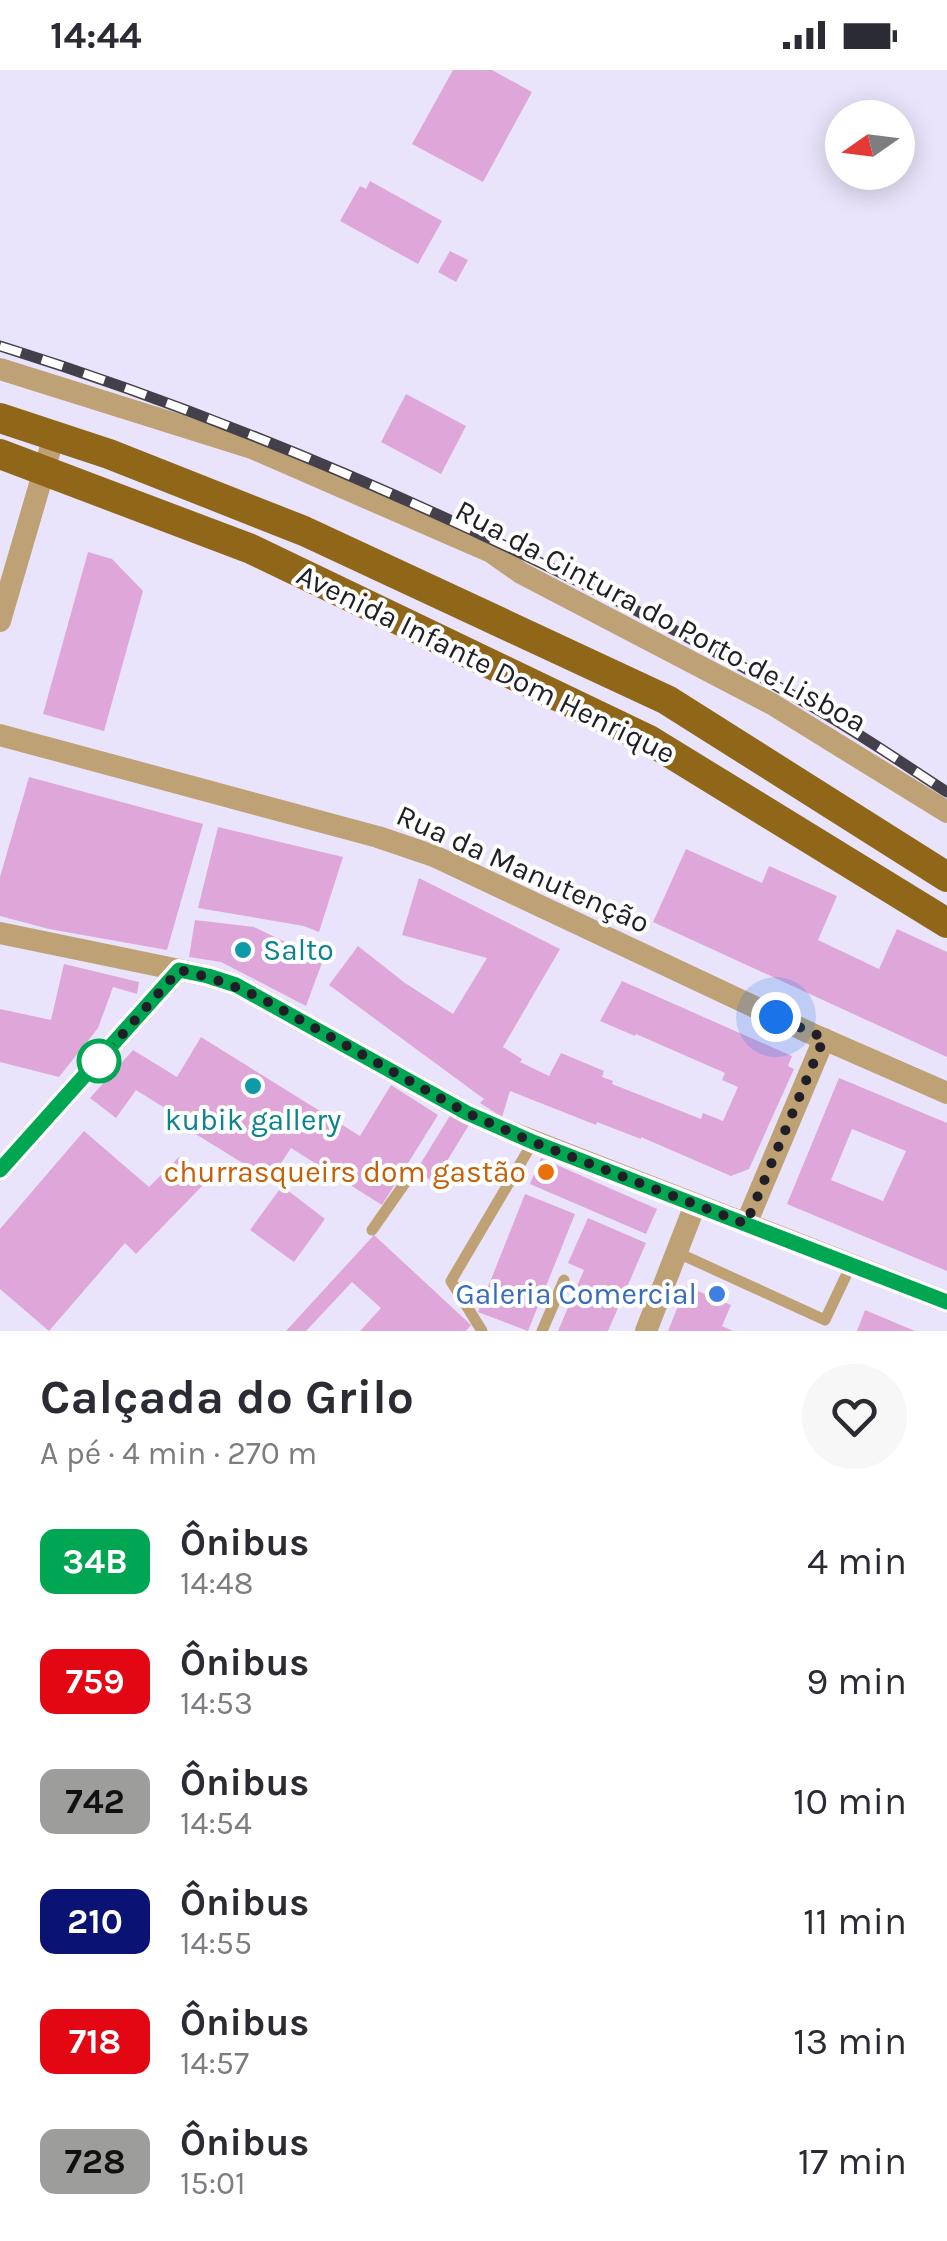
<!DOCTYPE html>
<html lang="pt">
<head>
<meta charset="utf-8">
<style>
	:root { --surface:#fff; --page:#f7f7f7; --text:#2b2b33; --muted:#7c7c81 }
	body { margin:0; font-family:Karla,sans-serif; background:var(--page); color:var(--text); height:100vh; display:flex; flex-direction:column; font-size:38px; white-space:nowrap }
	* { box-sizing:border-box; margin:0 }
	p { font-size:32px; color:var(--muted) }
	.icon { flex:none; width:55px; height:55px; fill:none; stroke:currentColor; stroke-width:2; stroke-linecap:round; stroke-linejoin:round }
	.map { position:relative; height:1261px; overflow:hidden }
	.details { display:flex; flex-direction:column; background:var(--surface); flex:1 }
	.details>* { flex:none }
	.badge { padding:0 20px; border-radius:15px; font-size:35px; line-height:65px }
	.needle { width:65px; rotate:256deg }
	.buttons { position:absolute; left:825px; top:30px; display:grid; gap:20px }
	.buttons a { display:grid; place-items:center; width:90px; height:90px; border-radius:50%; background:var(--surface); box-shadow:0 5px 25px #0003; font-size:50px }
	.you { position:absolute; width:50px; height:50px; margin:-25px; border:8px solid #fff; border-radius:50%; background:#1a73e8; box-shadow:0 0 0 15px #1a73e833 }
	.map>.badge { position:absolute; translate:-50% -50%; box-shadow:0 0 0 5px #fff }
	.round { display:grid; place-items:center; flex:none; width:105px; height:105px; border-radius:52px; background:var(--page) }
	.headline { display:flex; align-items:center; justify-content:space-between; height:170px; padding:0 40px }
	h1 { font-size:48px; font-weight:700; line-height:75px }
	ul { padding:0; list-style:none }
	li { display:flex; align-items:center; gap:30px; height:120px; padding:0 40px }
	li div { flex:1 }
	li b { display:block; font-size:38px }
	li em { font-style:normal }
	li .badge { min-width:110px; font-weight:700; text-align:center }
	.status { display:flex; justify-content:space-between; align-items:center; height:70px; padding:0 50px; background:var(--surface); direction:ltr }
	.status svg { height:28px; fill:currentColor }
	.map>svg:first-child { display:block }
	.building { fill:#dfa7d9; fill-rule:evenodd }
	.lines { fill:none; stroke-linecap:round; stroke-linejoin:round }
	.lane { stroke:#bea175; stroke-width:11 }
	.street { stroke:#bea175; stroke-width:22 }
	.primary { stroke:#906719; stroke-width:30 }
	.rail-casing { stroke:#43404b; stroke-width:11 }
	.rail { stroke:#fff; stroke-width:8; stroke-dasharray:22; stroke-linecap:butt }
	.line-casing { stroke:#fff; stroke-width:22 }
	.line { stroke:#00a651; stroke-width:15 }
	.walk { stroke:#201e26; stroke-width:10; stroke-dasharray:0 18 }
	.culture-dot { fill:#0f9aa8; stroke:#fff; stroke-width:4 }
	.stop-dot { fill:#fff; stroke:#00a651; stroke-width:5 }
	.food-dot { fill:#e8710a; stroke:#fff; stroke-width:4 }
	.shop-dot { fill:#3f7fe0; stroke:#fff; stroke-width:4 }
	.labels { text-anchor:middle; stroke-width:8; stroke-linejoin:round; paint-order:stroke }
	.street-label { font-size:30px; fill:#201e26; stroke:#fff }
	.culture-label { font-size:30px; fill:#0d838f; stroke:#fff; text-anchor:start }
	.food-label { font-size:30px; fill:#c56008; stroke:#fff; text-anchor:end }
	.shop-label { font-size:30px; fill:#366cbe; stroke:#fff; text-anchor:end }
</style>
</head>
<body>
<div class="status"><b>14:44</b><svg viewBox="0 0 49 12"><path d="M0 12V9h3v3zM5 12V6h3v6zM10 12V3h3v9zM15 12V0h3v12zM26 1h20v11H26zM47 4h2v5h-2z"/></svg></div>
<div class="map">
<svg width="947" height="1261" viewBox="0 0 947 1261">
	<rect width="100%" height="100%" fill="#e9e4fb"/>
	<g class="building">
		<path d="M453,0H492L532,22L483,112L412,74Z"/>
		<path d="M370,111L442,151L418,194L340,151L360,116L366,119Z"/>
		<path d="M450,181L468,190L456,212L438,202Z"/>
		<path d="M406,324L466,356L441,404L381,372Z"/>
		<path d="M88,482L112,489L143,521L104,661L43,644Z"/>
		<path d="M29,707L203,754L167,880L49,859L0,846V807Z"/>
		<path d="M218,757L343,787L319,862L304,856L198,838Z"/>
		<path d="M686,779L762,813L769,796L837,826L818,870L879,899L897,859L947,882V987L653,852Z"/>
		<path d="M419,808L560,879L503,977L522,989L520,992L549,1006L561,983L604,1001L602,1007L613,1011L612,1014L701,1049L703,1043L723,1051L738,1017L722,1010L725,1003L636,964L635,966L600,951L622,911L792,986L788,996L794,999L749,1099L731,1106L641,1067V1069L597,1052L596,1055L510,1021L502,1047L480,1033L484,1029L329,915L358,876L405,913L453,944L487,888L402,865Z"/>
		<path d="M195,850L254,857L323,890L306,936L221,892L189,887Z"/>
		<path d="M64,894L139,912L137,924L113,917L98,958L59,1007L0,992V939L51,950Z"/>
		<path d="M201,967L360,1066L391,1015L438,1045L382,1135L291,1078L270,1110L189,1060L192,1055L136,1020L116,1048L90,1028L133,980L177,1007Z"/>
		<path d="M839,1008L947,1053V1201L787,1134ZM852,1059L906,1081L883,1131L831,1110Z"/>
		<path d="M451,1044L469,1055L434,1112L416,1101Z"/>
		<path d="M84,1061L149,1117L179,1087L205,1113L136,1184L125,1173L49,1261L0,1219V1159Z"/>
		<path d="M541,1088L657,1139L646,1164L530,1114Z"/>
		<path d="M282,1116L325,1149L294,1192L250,1160Z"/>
		<path d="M525,1124L575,1144L528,1261L478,1242Z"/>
		<path d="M588,1148L646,1173L608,1261H558L584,1200L568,1193Z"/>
		<path d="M374,1165L471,1255L466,1261H360L381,1238L352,1212L306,1261H286Z"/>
		<path d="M686,1216L731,1235L722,1256L733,1261H668Z"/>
		<path d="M865,1240L915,1261H857Z"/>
	</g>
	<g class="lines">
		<g class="lane">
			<path d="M372,1160L412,1103"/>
			<path d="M676,1182L825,1250L851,1195"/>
			<path d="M482,1261L451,1211L533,1072"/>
			<path d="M542,1261L564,1210"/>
		</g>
		<g class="street">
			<path d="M0,299L252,378L491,482L521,503L772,634L947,742"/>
			<path d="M0,551L54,366"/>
			<path d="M0,665L378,767L434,786L810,963L947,1023"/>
			<path d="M0,863L208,906L236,915L467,1043L503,1059L947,1232"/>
			<path d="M0,1100L179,900"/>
			<path d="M746,1154L824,969"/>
			<path d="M646,1261L695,1135"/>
		</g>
		<g class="primary">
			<path d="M0,348L109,384L304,461L667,630L947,807"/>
			<path d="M0,384L251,479L649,670L947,853"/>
		</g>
		<defs>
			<path id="rail" d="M0,276C176,331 346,400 512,479C614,528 715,579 813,637C859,663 902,693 947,722"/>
		</defs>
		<use href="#rail" class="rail-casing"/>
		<use href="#rail" class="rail"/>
	</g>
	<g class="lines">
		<defs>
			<path id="line" d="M0,1100L179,900L208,906L236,915L467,1043L533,1072L947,1232"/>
		</defs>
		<use href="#line" class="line-casing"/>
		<use href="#line" class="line"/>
		<path class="walk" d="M99,991L179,900C211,907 239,917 268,932L467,1043L533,1072L746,1154L824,968L776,947"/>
	</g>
	<g class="culture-dot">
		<circle cx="243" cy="880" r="10"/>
		<circle cx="253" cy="1016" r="10"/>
	</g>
	<circle class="stop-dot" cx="99" cy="991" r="20"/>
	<circle class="food-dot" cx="546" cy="1102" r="10"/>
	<circle class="shop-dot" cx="717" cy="1224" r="10"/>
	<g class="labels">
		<g class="street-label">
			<text transform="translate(661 546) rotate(28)" y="10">Rua da Cintura do Porto de Lisboa</text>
			<text transform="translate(486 594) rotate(26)" y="10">Avenida Infante Dom Henrique</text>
			<text transform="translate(523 799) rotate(24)" y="10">Rua da Manutenção</text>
		</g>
		<g class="culture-label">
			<text x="263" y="890">Salto</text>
			<text x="253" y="1060" text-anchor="middle">kubik gallery</text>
		</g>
		<g class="food-label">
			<text x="526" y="1112">churrasqueirs dom gastão</text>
		</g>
		<g class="shop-label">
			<text x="697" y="1234">Galeria Comercial</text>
		</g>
	</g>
</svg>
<div class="buttons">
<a><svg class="needle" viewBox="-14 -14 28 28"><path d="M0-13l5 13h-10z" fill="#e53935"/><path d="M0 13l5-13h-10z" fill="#7c7c81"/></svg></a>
</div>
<div class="you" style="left:776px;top:947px"></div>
</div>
<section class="details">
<div class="headline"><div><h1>Calçada do Grilo</h1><p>A pé · 4 min · 270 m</p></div><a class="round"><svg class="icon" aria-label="heart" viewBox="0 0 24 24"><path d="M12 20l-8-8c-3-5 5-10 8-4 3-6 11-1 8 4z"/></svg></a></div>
<ul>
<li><span class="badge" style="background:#00a651;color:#fff">34B</span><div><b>Ônibus</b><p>14:48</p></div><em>4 min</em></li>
<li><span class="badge" style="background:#e30613;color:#fff">759</span><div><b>Ônibus</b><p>14:53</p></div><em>9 min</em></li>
<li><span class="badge" style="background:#9d9d9c;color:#111">742</span><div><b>Ônibus</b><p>14:54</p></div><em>10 min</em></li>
<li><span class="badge" style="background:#0a1274;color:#fff">210</span><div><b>Ônibus</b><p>14:55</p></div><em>11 min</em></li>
<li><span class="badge" style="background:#e30613;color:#fff">718</span><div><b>Ônibus</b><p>14:57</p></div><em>13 min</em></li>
<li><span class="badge" style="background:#9d9d9c;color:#111">728</span><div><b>Ônibus</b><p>15:01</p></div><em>17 min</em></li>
</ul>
</section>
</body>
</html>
